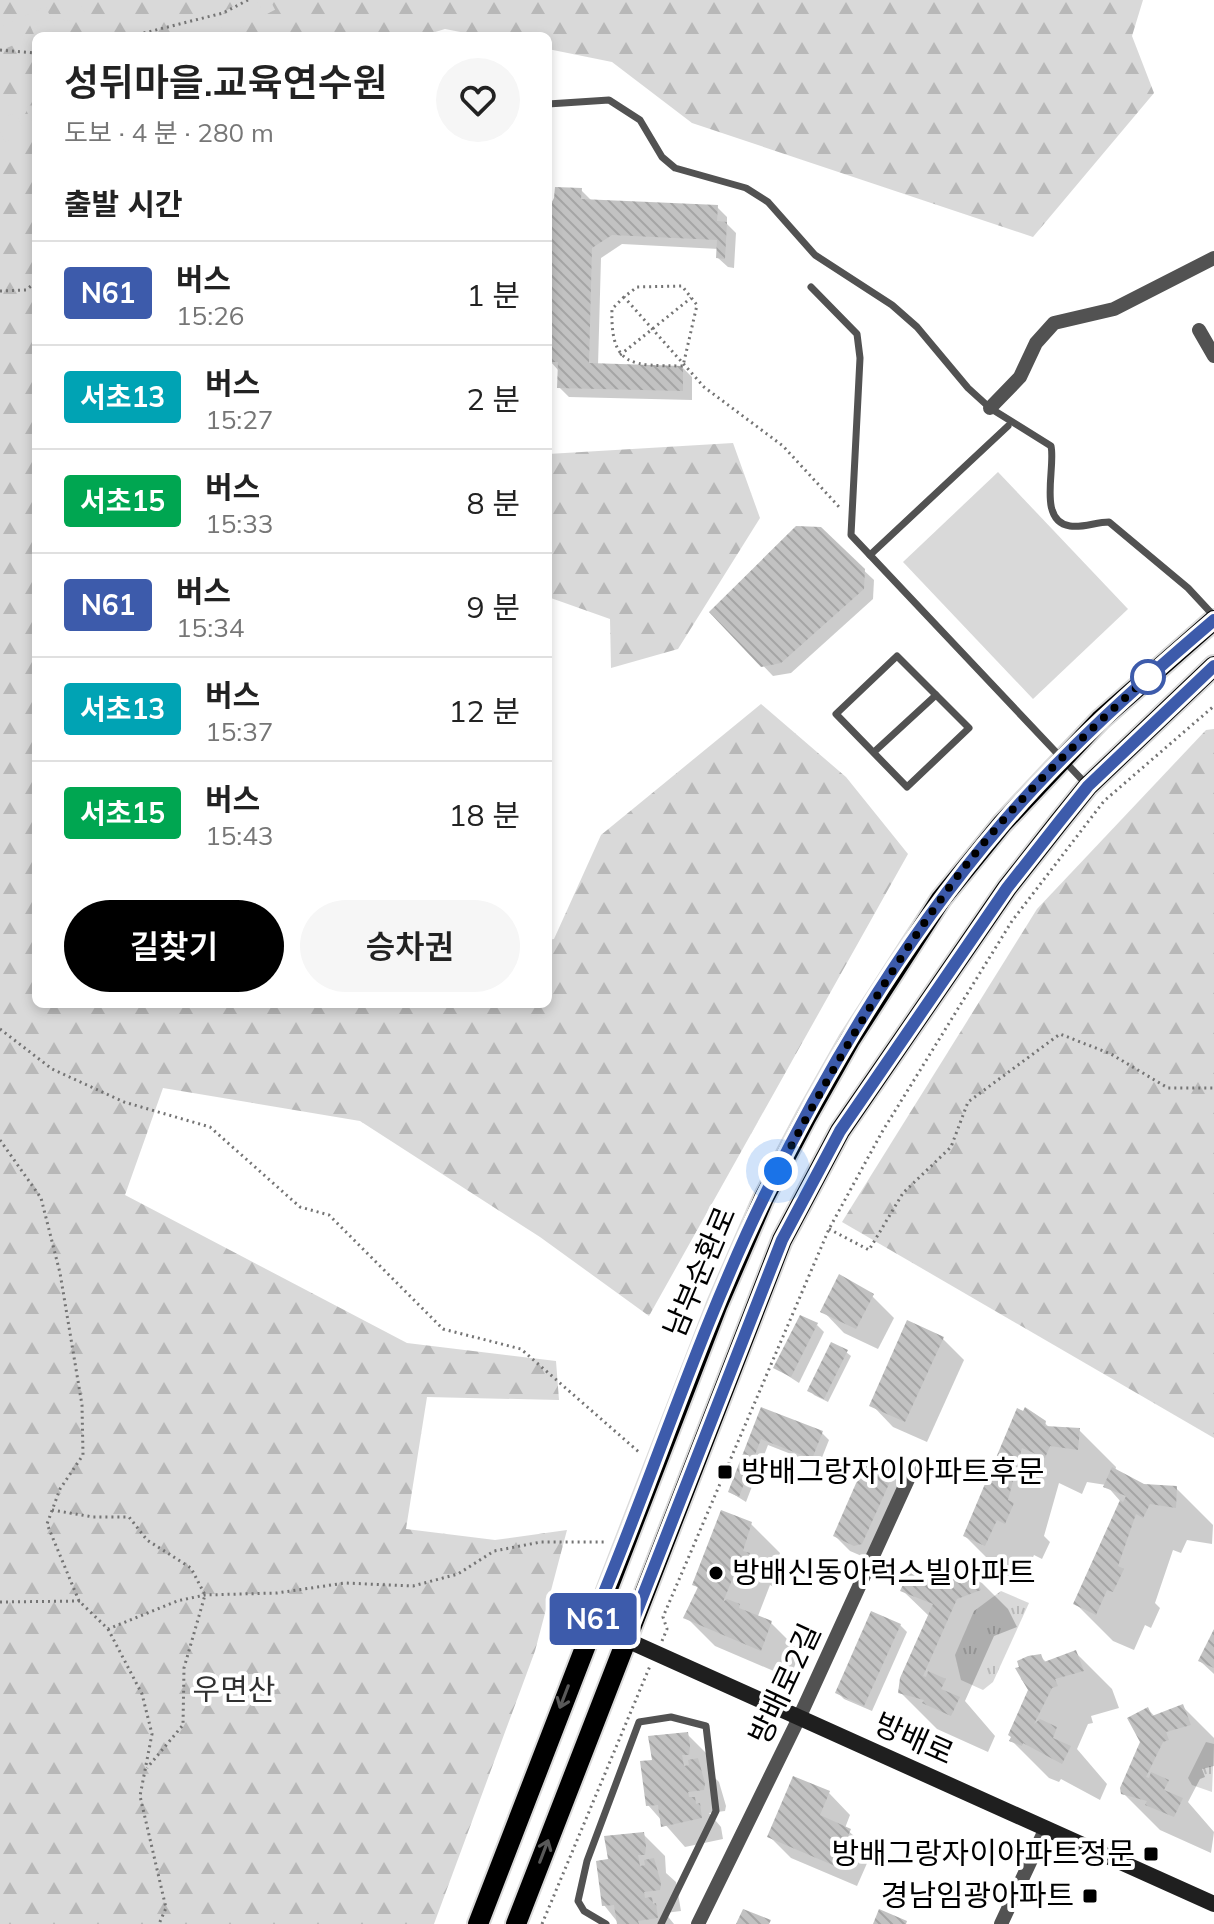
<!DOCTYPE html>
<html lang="ko">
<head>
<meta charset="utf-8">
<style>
	:root { --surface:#fff; --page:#f6f6f6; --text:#222; --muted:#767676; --line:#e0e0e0; --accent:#000 }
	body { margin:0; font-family:Mulish,"Noto Sans KR",sans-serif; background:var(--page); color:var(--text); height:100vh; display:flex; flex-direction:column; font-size:30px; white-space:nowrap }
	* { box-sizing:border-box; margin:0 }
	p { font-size:26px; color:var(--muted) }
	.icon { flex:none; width:44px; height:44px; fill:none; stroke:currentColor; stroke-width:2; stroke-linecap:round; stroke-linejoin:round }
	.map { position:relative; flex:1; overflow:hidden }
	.details { position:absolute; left:32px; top:32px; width:520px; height:976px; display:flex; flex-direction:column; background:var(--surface); border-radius:12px; box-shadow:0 4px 12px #0003 }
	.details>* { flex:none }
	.badge { padding:0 16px; border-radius:6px; font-size:28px; line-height:52px }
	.you { position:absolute; width:40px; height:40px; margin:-20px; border:6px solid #fff; border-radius:50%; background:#1a73e8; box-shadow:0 0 0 12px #1a73e833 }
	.map>.badge { position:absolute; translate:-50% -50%; box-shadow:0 0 0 4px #fff }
	h2 { padding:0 32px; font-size:30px; line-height:72px }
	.round { display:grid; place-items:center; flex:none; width:84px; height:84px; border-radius:42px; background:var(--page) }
	.summary { display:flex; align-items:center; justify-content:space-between; height:136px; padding:0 32px }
	h1 { font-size:38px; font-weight:600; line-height:60px }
	.primary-button { display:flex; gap:16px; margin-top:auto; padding:16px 32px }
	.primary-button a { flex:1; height:92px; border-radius:48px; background:var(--accent); color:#fff; font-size:32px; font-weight:600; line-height:92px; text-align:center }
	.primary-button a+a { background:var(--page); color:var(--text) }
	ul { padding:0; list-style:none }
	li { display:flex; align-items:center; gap:24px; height:104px; padding:0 32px; border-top:2px solid var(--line) }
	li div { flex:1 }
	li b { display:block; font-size:30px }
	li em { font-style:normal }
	li .badge { min-width:88px; font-weight:700; text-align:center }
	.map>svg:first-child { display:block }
	.grass { fill:url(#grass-tufts) }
	.forest { fill:url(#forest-firs) }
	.pitch { fill:#d9d9d9 }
	.shadow { fill:#0003 }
	.building { fill:url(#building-back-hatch) }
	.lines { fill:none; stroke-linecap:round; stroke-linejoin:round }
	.trunk-tunnel { stroke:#d9d9d9; stroke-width:22; stroke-dasharray:22 11; stroke-linecap:butt }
	.primary-casing { stroke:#dbdbdb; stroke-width:24 }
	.path { stroke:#747474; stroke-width:3; stroke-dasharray:2 4; stroke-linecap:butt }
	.service { stroke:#525252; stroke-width:7 }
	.minor { stroke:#525252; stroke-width:14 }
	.secondary { stroke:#1f1f1f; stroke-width:16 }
	.primary { stroke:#000; stroke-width:20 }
	.oneway { stroke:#595959 }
	.line-casing { stroke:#fff; stroke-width:18 }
	.line { stroke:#3d5bab; stroke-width:12 }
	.walk { stroke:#000; stroke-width:8; stroke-dasharray:0 14.4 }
	.stop-dot { fill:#fff; stroke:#3d5bab; stroke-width:4 }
	.poi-dot { fill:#000; stroke:#fff; stroke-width:3 }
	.labels { text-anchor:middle; stroke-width:8; stroke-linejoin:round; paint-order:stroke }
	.street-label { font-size:30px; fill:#000; stroke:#fff }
	.poi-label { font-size:30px; fill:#000; stroke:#fff; text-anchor:start }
	.park-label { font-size:30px; fill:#303030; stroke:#fff }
</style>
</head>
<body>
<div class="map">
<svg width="1214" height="1924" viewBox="0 0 1214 1924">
	<defs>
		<pattern id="grass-tufts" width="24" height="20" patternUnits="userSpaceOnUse" patternTransform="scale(2)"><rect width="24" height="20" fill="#d9d9d9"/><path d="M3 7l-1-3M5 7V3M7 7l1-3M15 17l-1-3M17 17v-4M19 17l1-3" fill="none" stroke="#b8b8b8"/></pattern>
		<pattern id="forest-firs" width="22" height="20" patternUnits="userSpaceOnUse" patternTransform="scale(2)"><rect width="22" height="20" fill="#d9d9d9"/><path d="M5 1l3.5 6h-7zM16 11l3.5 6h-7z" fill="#b8b8b8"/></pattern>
		<pattern id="building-back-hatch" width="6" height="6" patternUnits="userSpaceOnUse" patternTransform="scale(2)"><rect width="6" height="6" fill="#c2c2c2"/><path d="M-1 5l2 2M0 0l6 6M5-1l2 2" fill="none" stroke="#a5a5a5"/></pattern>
	</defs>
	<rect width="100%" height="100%" fill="#fff"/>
	<g class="grass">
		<path d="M1001,1591L1029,1603L993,1682L983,1690L961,1680L955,1655L974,1611Z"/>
		<path d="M1206,1742L1214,1744L1212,1792L1192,1785L1188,1778Z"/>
	</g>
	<g class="forest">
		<path d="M0,0H1143L1132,36L1154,93L1033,237L692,123L612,62L548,49V36H481L445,29L422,36H36V1004H548V940L554,939L601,835L761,704L846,777L908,854L649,1316L540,1237L360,1121L163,1088L125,1195L407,1343L556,1361L559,1400L427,1397L406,1529L495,1540L567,1530L535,1651L434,1924H0Z"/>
		<path d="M733,443L760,518L678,649L611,668L610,619L548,597V454Z"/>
		<path d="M1214,729V1438L842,1222L1037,909L1206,730Z"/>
	</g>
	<path class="pitch" d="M998,472L1128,609L1033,699L903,562Z"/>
	<g class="shadow">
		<path d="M581,190L592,201L717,207L727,217V224L736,233L734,268L728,267L718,258L719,249L622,244L601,258L598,366L683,368L692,377V400L569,397L559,387V371L550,361L553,227L548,222V213Z"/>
		<path d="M820,529L874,580L873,599L791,673L773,676L712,612Z"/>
		<path d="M872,1296L894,1318L878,1349L844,1333L823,1311Z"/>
		<path d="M817,1325L824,1332L799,1383L776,1368Z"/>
		<path d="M942,1338L964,1360L927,1442L893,1427L872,1405Z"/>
		<path d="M846,1352L851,1356L828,1402L814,1395L810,1390Z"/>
		<path d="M762,1410L822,1433L829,1440L819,1465L768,1445L746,1502L730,1492Z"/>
		<path d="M1019,1410L1035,1414L1050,1428L1079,1430L1116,1467L1115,1472L1143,1486L1176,1488L1213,1525L1212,1544L1187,1540L1181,1553L1173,1550L1155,1603L1160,1608L1151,1628L1145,1625L1134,1650L1113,1641L1076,1604L1121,1502L1106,1485L1087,1482L1082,1494L1059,1483L1044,1536L1050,1542L1042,1559L1034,1555L1022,1582L1002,1573L965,1536Z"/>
		<path d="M889,1470L904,1485L871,1560L850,1551L835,1536Z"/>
		<path d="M751,1524L780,1553L772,1578L778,1584L776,1588L770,1585L758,1616L771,1623L800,1652L790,1678L715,1646L686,1617L699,1589L694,1584Z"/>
		<path d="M971,1572L1008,1609L1017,1627L994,1636L965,1701L995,1736L988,1752L937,1729L900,1692L930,1617L902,1590L941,1587Z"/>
		<path d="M900,1625L907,1632L872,1711L844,1699L837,1692Z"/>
		<path d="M1214,1630V1674L1200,1661Z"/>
		<path d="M1075,1652L1112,1689L1119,1708L1091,1716L1093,1723L1088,1724L1077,1749L1107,1784L1100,1800L1061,1779L1059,1782L1049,1778L1012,1741L1030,1690L1021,1679L1019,1662L1040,1656L1047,1663Z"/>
		<path d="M1183,1707L1214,1738V1766L1202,1769L1205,1777L1200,1779L1188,1802L1214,1832L1211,1853L1160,1830L1123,1793L1142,1742L1129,1718L1148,1709L1155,1717Z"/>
		<path d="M687,1734L709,1756L710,1773L719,1782L726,1806L725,1811L709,1813L721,1827L723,1839L685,1847L648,1805L654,1761Z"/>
		<path d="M829,1793L850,1815L845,1828L872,1852L857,1886L791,1858L769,1836Z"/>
		<path d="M643,1834L665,1856L666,1873L676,1882L681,1911L665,1913L674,1924H619L604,1905L610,1861Z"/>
	</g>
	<g class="building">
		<path d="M555,187L582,188L581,199L718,205L717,221L727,222L725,259L716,258L717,240L612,235L592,248L589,363L683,366V391L557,388L558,362H548L552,219H548V209L554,198Z"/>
		<path d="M796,526L821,527L865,569L864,589L781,663L761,667L709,612Z"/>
		<path d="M839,1274L874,1294L856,1329L820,1312Z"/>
		<path d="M800,1315L818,1323L791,1377L773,1368Z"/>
		<path d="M907,1320L944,1337L905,1422L869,1406Z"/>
		<path d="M831,1342L848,1350L824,1399L807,1391Z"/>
		<path d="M761,1407L823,1431L812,1459L761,1439L739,1497L728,1492Z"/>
		<path d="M1025,1407L1046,1421L1045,1426L1080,1428L1078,1450L1050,1446L1045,1458L1022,1448L1008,1500L1014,1503L1005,1524L997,1520L985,1546L963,1536L1017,1408L1023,1411Z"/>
		<path d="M867,1458L890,1468L893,1475L862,1544L854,1546L833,1536Z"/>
		<path d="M1112,1467L1144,1484L1177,1486L1176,1508L1150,1504L1143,1518L1136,1514L1118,1566L1124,1569L1113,1592L1107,1590L1096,1615L1073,1604L1120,1500L1123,1502L1126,1496L1103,1487Z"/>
		<path d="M721,1510L752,1522L743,1551L750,1553L747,1560L741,1558L723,1602L727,1599L740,1604L739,1608L772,1621L761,1651L683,1618L698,1587L692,1585Z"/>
		<path d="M971,1570L981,1590L957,1599L923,1676L926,1677L928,1671L946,1679L941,1689L960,1697L951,1716L922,1703L924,1700L898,1693L900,1678L933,1604L900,1591L909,1571L941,1585Z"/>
		<path d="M871,1611L901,1624L864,1706L835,1693Z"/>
		<path d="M1214,1629V1668L1198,1661Z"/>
		<path d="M1076,1650L1084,1671L1055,1679L1058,1686L1052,1688L1034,1724L1040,1719L1057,1727L1053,1738L1071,1746L1062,1764L1023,1743L1022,1746L1009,1741L1011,1737L1008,1735L1028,1690L1015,1668L1019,1667L1017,1661L1028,1656L1041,1654L1044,1662Z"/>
		<path d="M1183,1704L1191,1725L1166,1732L1169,1740L1163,1742L1146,1777L1149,1778L1151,1772L1169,1780L1164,1790L1183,1798L1174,1817L1145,1805L1147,1801L1121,1794L1120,1788L1140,1742L1127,1718L1148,1707L1152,1716Z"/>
		<path d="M688,1732L690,1746L689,1755H682L684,1766L689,1765L688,1760L698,1758L705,1783L704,1790L688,1792L689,1797H695L696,1804L700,1803L702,1818L661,1827L658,1805L646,1806L640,1761L652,1760L648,1736Z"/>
		<path d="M793,1776L830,1791L820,1815L851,1829L835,1866L767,1837Z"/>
		<path d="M644,1832L646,1846L645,1855H638L640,1866L645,1865L644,1860L654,1858L661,1883L660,1890L644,1892L645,1898L652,1897L653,1904L656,1903L658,1918L638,1921L639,1924H617L614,1905L602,1906L596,1861L608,1859L604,1836Z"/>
		<path d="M743,1909L771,1920L769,1924H736Z"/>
		<path d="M879,1909L907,1921L906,1924H873Z"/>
	</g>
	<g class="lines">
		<g class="trunk-tunnel">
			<path d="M201,36L270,0"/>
			<path d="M0,39L88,0"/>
			<path d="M0,132L36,115"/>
		</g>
		<defs>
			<g id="primary">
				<path d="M478,1924L718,1304L764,1198L806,1118L850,1040L941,899L1002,824L1100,720L1214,620"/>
				<path d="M516,1924L782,1240L840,1131L1007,888L1059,822L1088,786L1214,666"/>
			</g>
		</defs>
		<use href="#primary" class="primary-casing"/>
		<g class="path">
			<path d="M132,36L223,13L248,0"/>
			<path d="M0,50L36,53"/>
			<path d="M0,291L26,290L36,282"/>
			<path d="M624,297L612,309C610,369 634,365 683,366L697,305L682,286L637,287L624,297L704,387L783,446L841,509"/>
			<path d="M620,355L691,298"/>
			<path d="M0,1029L52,1069L124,1102L210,1127L300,1207L329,1215L443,1329L521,1349L640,1453"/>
			<path d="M0,1140L41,1198L60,1273L82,1405L83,1455L60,1489L47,1524L79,1601L108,1629L177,1601L205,1595L277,1593L345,1583L413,1586L458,1574L494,1551L541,1542H606"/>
			<path d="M829,1229L869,1250L903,1193L951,1147L968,1102L1060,1034L1111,1054L1168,1088H1214"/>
			<path d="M52,1510L93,1517H129L147,1540L191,1568L205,1595L184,1668L183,1725L147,1768"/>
			<path d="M0,1602L80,1601"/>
			<path d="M108,1629L142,1694L152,1734L140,1796L166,1908L159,1924"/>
			<path d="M662,1641L667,1629L663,1617L829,1229L882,1132L1012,921L1104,801L1214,706"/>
			<path d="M542,1924L650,1666"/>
		</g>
		<g class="service">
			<path d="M548,104L609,100L640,120L662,157L675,168L746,188L768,202L815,255L892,305L917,327L968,388L990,408L1051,446C1056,468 1037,521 1070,526C1083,528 1096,522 1109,522L1188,588L1214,616"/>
			<path d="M811,287L857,334L860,358L851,535L1087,785"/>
			<path d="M870,555L1008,426"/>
			<path d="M897,656L969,728L907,787L836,714Z"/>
			<path d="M874,752L936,695"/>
			<path d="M606,1924L584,1911L578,1901L587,1861L639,1722L671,1717L706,1726L716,1811L661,1924"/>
		</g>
		<g class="minor">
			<path d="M1199,330L1214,356"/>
			<path d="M990,408L1020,377L1036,343L1054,323L1114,309L1214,258"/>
			<path d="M698,1924L799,1718L915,1464"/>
			<path d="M1001,1924L1046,1828"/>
		</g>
		<path class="secondary" d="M591,1624L1214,1904"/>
		<use href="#primary" class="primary"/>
	</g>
	<defs><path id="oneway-shaft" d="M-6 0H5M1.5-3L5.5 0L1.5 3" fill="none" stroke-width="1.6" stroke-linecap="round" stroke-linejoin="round" transform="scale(2)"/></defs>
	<g class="oneway">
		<use href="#oneway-shaft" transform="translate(564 1697) rotate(111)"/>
		<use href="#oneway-shaft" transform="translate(544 1851) rotate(-69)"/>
	</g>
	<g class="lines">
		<defs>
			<path id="line" d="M1214,620C1139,684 1065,750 1001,825C906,936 828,1066 764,1197C697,1335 651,1483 591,1624L626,1639L782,1240L840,1131L1007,888L1059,822L1088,786L1214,666"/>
		</defs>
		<use href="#line" class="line-casing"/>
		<use href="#line" class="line"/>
		<path class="walk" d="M778,1171C827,1078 880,985 941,899C1001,813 1079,739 1157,669L1148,677"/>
	</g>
	<circle class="stop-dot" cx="1148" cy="677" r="16"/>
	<g class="poi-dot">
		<rect x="717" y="1464" width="16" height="16" rx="4"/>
		<circle cx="716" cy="1573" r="8"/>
		<rect x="1143" y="1846" width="16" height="16" rx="4"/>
		<rect x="1082" y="1888" width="16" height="16" rx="4"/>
	</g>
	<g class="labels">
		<g class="street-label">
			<text transform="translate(700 1272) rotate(-67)" y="10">남부순환로</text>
			<text transform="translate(785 1684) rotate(-65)" y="10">방배로2길</text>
			<text transform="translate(914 1739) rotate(24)" y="10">방배로</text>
		</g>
		<g class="poi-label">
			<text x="741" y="1482">방배그랑자이아파트후문</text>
			<text x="732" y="1583">방배신동아럭스빌아파트</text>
			<text x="1135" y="1864" text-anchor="end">방배그랑자이아파트정문</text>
			<text x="1074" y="1906" text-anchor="end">경남임광아파트</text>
		</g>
		<g class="park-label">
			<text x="234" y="1700">우면산</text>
		</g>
	</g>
</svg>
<div class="you" style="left:778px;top:1171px"></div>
<b class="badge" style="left:593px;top:1619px;background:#3d5bab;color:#fff">N61</b>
<section class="details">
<div class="summary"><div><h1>성뒤마을.교육연수원</h1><p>도보 · 4 분 · 280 m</p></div><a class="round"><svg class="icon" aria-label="heart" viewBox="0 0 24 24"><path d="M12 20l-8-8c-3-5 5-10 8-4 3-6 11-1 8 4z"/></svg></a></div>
<h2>출발 시간</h2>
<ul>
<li><span class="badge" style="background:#3d5bab;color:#fff">N61</span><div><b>버스</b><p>15:26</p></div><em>1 분</em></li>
<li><span class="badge" style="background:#00a3b4;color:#fff">서초13</span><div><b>버스</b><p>15:27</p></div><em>2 분</em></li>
<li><span class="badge" style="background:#00a651;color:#fff">서초15</span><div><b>버스</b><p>15:33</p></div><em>8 분</em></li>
<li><span class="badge" style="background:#3d5bab;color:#fff">N61</span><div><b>버스</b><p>15:34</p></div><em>9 분</em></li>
<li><span class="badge" style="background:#00a3b4;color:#fff">서초13</span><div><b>버스</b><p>15:37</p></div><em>12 분</em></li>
<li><span class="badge" style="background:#00a651;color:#fff">서초15</span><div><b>버스</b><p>15:43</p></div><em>18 분</em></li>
</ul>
<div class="primary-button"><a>길찾기</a><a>승차권</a></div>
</section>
</div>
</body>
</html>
